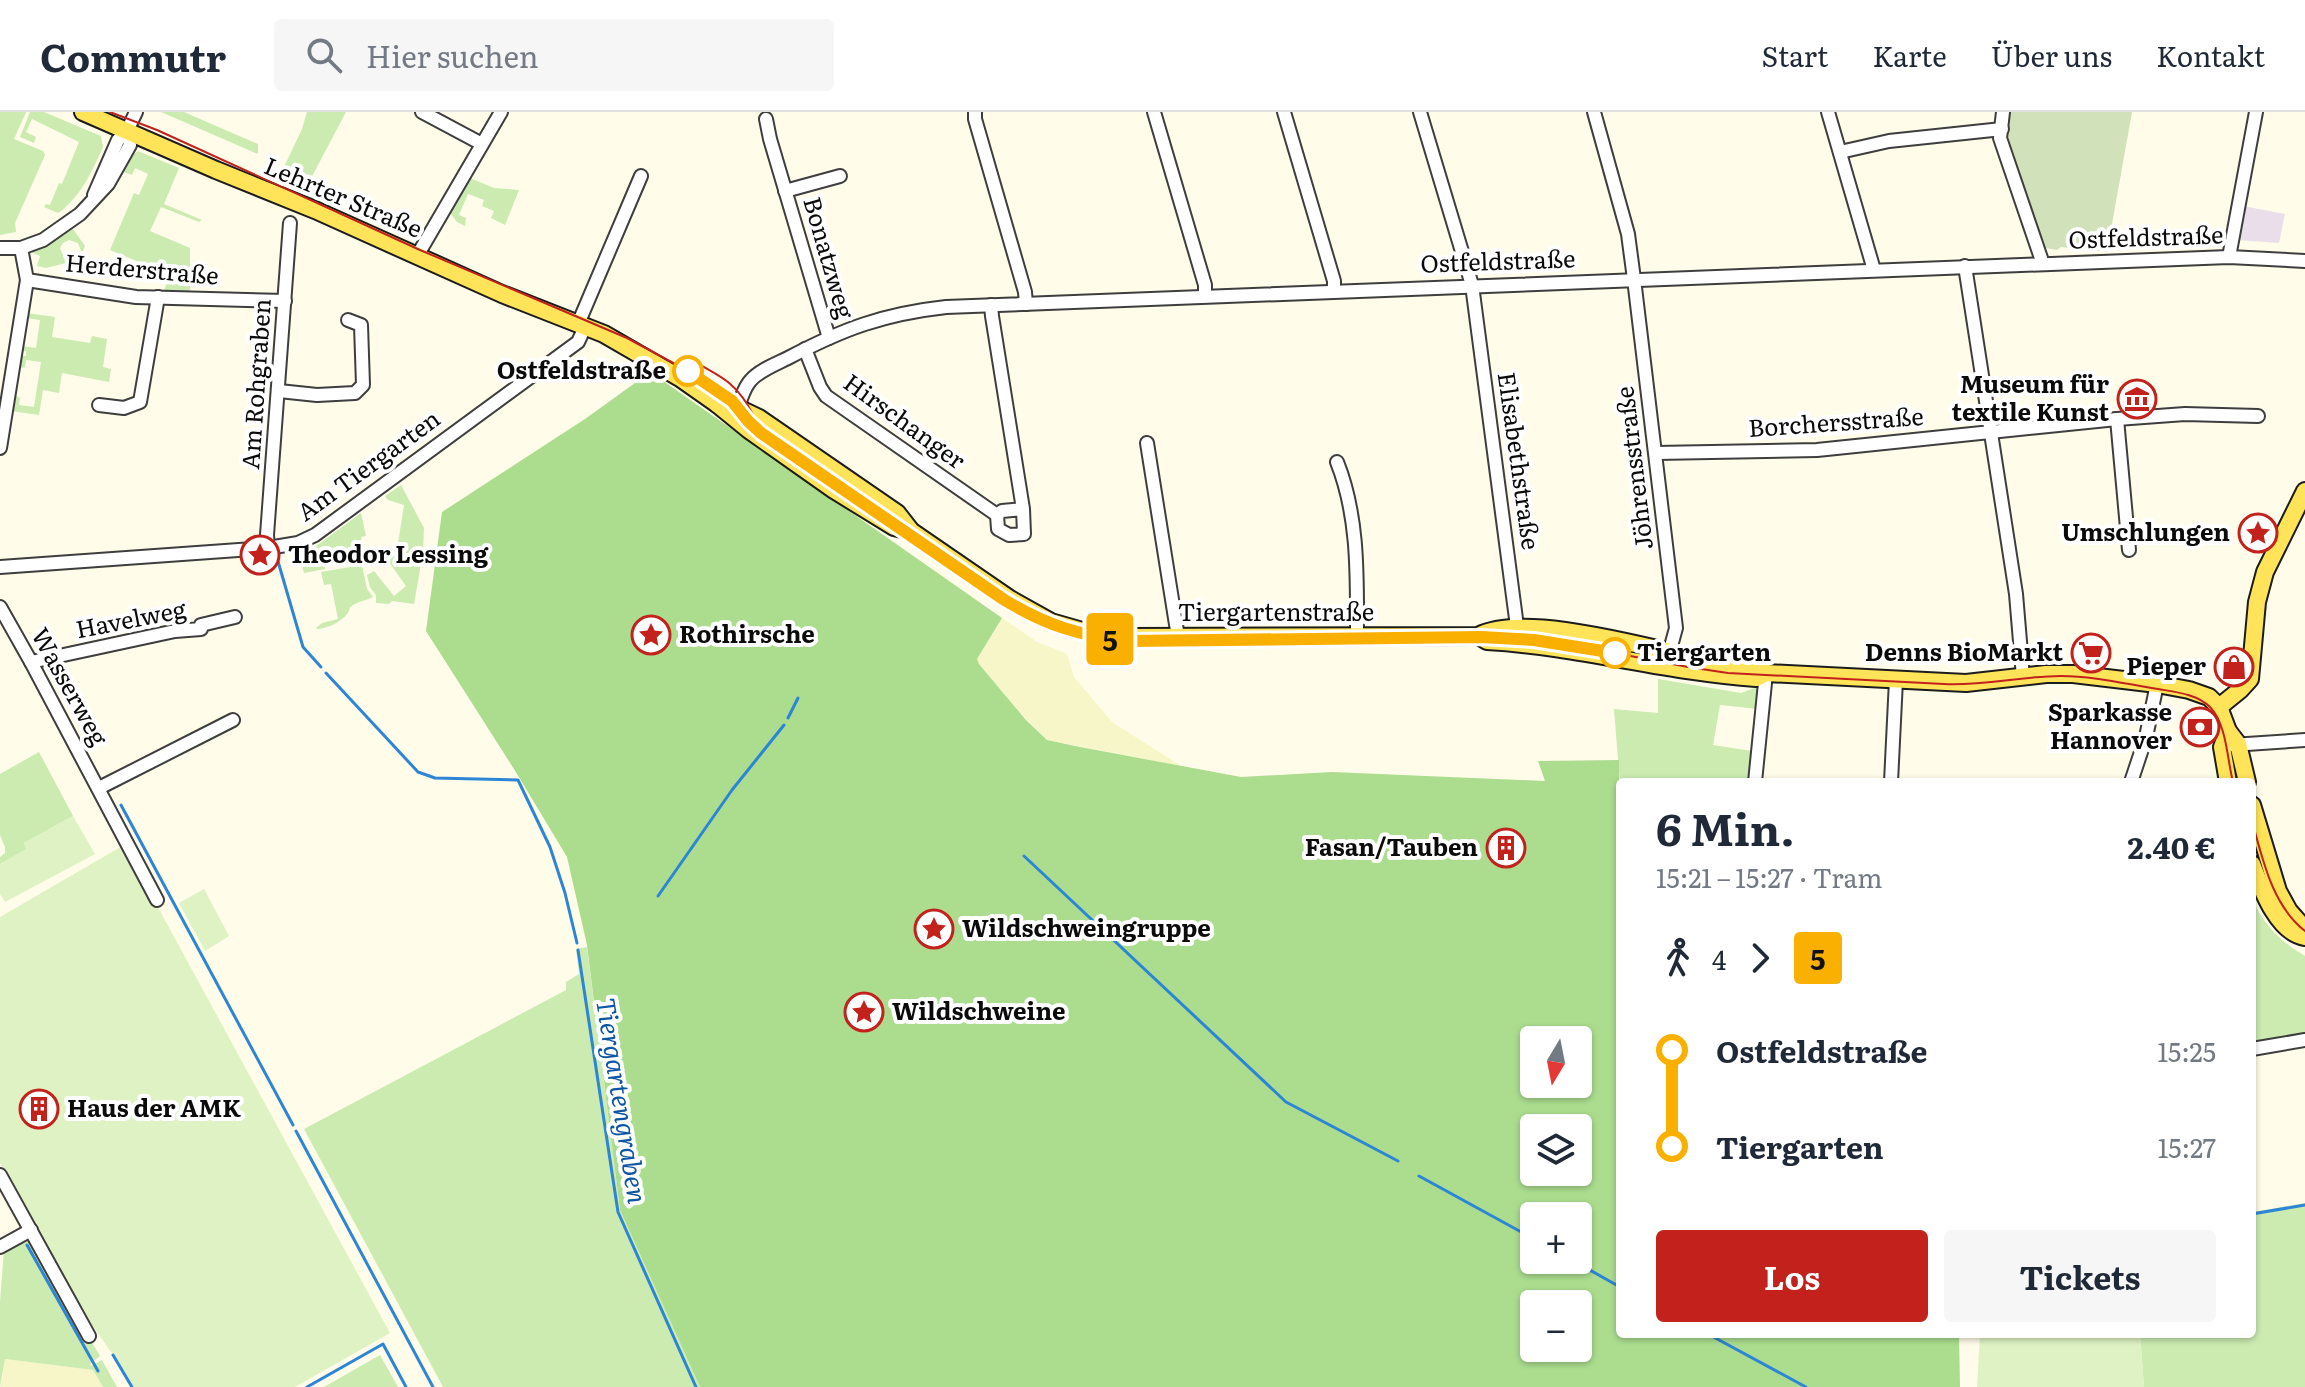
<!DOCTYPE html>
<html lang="de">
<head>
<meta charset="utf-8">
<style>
	:root { --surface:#fff; --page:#f6f6f7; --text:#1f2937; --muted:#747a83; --line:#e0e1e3; --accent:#c3211c }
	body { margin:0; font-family:Literata,serif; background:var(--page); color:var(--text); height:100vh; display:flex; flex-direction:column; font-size:30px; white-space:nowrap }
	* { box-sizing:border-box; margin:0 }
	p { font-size:26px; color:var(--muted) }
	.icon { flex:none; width:44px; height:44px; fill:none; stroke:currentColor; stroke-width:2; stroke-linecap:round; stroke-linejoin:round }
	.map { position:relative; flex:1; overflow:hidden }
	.panel { position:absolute; left:1616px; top:666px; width:640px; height:560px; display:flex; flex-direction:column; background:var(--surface); border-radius:8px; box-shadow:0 2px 6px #0004 }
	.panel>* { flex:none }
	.badge { padding:0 16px; border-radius:6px; font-size:28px; line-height:52px }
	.needle { width:52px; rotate:190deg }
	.tools { position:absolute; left:1520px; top:914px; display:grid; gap:16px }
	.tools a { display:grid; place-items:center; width:72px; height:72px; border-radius:8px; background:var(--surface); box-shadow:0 2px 6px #0004; font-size:40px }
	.map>.badge { position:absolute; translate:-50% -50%; box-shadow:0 0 0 4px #fff }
	.legs { display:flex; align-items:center; gap:12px; height:88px; padding:0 40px; font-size:26px }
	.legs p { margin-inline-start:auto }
	.summary { display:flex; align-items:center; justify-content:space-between; height:136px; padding:0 40px }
	h1 { font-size:44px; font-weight:700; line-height:60px }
	.primary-button { display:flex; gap:16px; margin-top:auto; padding:16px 40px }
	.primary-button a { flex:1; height:92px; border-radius:8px; background:var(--accent); color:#fff; font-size:32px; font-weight:700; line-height:92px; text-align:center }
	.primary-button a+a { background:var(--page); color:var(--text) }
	ul { padding:0 40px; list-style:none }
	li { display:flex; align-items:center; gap:28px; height:96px; font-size:30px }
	li i { display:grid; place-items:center; width:12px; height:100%; margin:0 10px; background:currentColor }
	li i::after { content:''; width:20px; height:20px; margin:-10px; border:6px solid; border-radius:50%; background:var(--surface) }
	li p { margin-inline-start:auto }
	li:first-child i { background:linear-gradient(#0000 50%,currentColor 0) }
	li:last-child i { background:linear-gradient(currentColor 50%,#0000 0) }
	header { display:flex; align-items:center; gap:48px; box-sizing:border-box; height:112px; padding:0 40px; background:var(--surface); border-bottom:2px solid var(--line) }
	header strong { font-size:38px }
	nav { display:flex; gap:44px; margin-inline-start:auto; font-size:28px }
	.search { width:560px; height:72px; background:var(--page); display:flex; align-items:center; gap:20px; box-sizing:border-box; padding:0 28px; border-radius:8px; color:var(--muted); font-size:30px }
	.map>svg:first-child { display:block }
	.industrial { fill:#ebdeeb }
	.farmland { fill:#f6f6c8 }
	.green { fill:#cbebb1 }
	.forest { fill:#acdd8f; fill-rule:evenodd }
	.cemetery { fill:#d1e1ba }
	.pitch { fill:#def2c3 }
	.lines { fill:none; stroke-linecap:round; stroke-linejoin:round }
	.stream { stroke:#2d85d5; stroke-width:3 }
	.minor-casing { stroke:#3e3e3e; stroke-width:16 }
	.major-casing { stroke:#1c1c1c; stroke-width:20 }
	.minor { stroke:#fff; stroke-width:12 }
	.major { stroke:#ffe459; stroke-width:16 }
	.tram { stroke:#c3211c; stroke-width:2 }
	.line-1-casing { stroke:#fff; stroke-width:18 }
	.line-1 { stroke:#f9b000; stroke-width:12 }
	.stop-1-dot { fill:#fff; stroke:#f9b000; stroke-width:4 }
	.labels { text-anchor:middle; stroke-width:8; stroke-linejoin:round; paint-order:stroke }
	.street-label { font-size:24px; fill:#0b0b0b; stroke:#fff }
	.stop-label { font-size:24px; font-weight:bold; fill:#0b0b0b; stroke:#fff; text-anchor:end }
	.poi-label { font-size:24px; font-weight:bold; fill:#0b0b0b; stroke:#fff; text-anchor:end }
	.water-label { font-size:26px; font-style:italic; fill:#0e56a3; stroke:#fff }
</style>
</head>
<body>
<header>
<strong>Commutr</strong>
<div class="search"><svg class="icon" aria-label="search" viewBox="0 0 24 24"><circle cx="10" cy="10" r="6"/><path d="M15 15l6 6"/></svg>Hier suchen</div>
<nav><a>Start</a><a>Karte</a><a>Über uns</a><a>Kontakt</a></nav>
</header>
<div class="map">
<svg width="2305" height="1275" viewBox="0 0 2305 1275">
	<rect width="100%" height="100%" fill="#fffce9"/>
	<path class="industrial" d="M2243,94L2285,102L2279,131L2236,128Z"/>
	<g class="farmland">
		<path d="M1002,506L1037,530L1067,542L1074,565L1112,610L1181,654L1047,628L1027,608L979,552L977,547Z"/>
		<path d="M5,1247L93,1258L103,1275H1Z"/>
	</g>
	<g class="green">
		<path d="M0,0H26L14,27L43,39L45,43L15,111L16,120L0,123Z"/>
		<path d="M30,0H44L101,24L103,35C92,59 81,85 58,101L44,95L46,92L50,93L59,71L62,72L79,30L32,7L26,20L36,25L34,31L20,25Z"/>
		<path d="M161,0H184L258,32V42Z"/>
		<path d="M307,0H346L309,70L295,53L292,58L284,55L302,17Z"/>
		<path d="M138,39L179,56L164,92L202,108L199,110L161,95L150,119L190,136V179L164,178L168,169L175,172L180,159L160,149L156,157L110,138L134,81L139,83L148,62L135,56L132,63L124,60L134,42Z"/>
		<path d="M470,66L494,76L519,78L505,113L491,106L494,99L482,94L484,88L468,82L459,103L466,106L465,114L457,110L450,101Z"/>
		<path d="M73,117L85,134L83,139H81L78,131L69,128L63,131L60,136L66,151L46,156L37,154L40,144L31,140Z"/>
		<path d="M27,201L55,205L52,225L90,231L92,224L107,227L103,255L111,257L109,270L62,261L59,281L43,278L39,303L11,299L13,282L20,286L19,293L34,295L41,250L26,248L25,255L18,257L20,243L26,244V239L20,240L21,234L36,236L40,208L26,206Z"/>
		<path d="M401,373L424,416L423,441L414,492L392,489L389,492L376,491V483L370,475L367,463L374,459L394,484L406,474L386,446L389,443L396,444L404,393L388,388L385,384Z"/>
		<path d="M361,401L366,424L361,425L362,433L324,442L325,457L304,461L298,440L316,434Z"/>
		<path d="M362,453L367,477L373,485C367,488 361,489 355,492C346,497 353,494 347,502C341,510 328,516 318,517L316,516L322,511L338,507L331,472L324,473L321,460Z"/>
		<path d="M1658,567L1741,581L1760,574L1758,597L1720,593L1713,633L1752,639L1749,670H1712L1677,666L1674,670H1620V672L1614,597L1658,601Z"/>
		<path d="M39,640L73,704L24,731L27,737L0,752V745L5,741V735L0,723V662Z"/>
		<path d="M2252,785C2262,812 2281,830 2305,844V923L2252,932Z"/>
		<path d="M587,835L620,1098L700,1275H443L304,1017L566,878V870L579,862L576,837Z"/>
		<path d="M2305,1091V1275H2144L2140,1222H2252V1100Z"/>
		<path d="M25,1127L31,1128L100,1244L90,1252L91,1254L102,1248L117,1275H103L93,1258L5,1247L0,1275V1190L4,1138Z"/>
		<path d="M380,1243L398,1275H324Z"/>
	</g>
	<path class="forest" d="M653,258L666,271L1002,506L977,547L979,552L1026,608L1047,628L1080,635L1241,665L1332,660L1545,669L1538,649L1619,648L1620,1222H1959L1960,1275H700L620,1098L587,833L567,745L514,657L426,519L442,400L585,307ZM1534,928H1578V972H1534ZM1534,1016H1578V1060H1534ZM1534,1104H1578V1148H1534ZM1534,1192H1578V1236H1534Z"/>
	<path class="cemetery" d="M2007,0H2132L2107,140L2061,135L2057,138L2045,136L2042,133L2043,128L2038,123L2005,29Z"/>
	<g class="pitch">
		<path d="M73,704L95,742L5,790L0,782V752L26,737L24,731Z"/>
		<path d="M124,733L390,1221L295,1275H132L113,1243L79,1194L0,1051V805Z"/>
		<path d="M204,777L229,824L205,839L179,791Z"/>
		<path d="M1980,1222H2140L2144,1275H1977Z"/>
	</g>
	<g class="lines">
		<g class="stream">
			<path d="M277,446L303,535L321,555"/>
			<path d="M326,561L418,660L435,666L518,668L550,735L565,781L577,831"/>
			<path d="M788,606L798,586"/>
			<path d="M121,693L293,1013"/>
			<path d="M1024,744L1286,990L1398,1049"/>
			<path d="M658,784L732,678L784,613"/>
			<path d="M578,838L618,1100L696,1275"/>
			<path d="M296,1019L433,1275"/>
			<path d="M1419,1064L1534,1127"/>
			<path d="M2252,1102L2305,1093"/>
			<path d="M27,1133L98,1259"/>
			<path d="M1572,1148L1620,1175"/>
			<path d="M1708,1222L1806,1275"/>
			<path d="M113,1243L132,1275"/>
			<path d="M307,1275L383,1232L406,1275"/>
		</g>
		<defs>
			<g id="minor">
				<path d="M422,0L482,32"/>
				<path d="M975,0V7L1025,180L1026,192"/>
				<path d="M1154,0L1205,173V184"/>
				<path d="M1284,0L1334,169V179"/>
				<path d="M1420,0L1472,173L1518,522"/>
				<path d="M1594,0L1628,122L1634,167L1676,516L1670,538"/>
				<path d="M1828,0L1874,158"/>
				<path d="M2003,0L2000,26L2043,152"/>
				<path d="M766,7L770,27L829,226"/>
				<path d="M1840,40L1889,29L2002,17"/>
				<path d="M785,79L840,64"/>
				<path d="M94,83L118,28L127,19L136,0"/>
				<path d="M0,136H21L43,128L80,102L108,72L130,33L127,19"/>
				<path d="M21,136L27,168L136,185L285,189"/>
				<path d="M417,144L501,0"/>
				<path d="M2229,145L2256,0"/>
				<path d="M1965,154L2016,482L2023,565"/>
				<path d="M991,193L992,204L1023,397L1024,422L1009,423L998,417L997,403L1002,399L1023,397"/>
				<path d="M578,212L641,64"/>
				<path d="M805,237L820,275L826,284L997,403"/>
				<path d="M279,279L317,283L355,281L363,273L361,213L348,208"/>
				<path d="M99,293L124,296L140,290L158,185"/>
				<path d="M734,302C741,292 742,277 751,268C760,258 776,252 788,246C843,217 883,202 946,195L2229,145L2305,149"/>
				<path d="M2117,307L2129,438"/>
				<path d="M1147,331L1178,525"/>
				<path d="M0,336L27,168"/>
				<path d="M1656,341L1817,338L2117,307L2185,302L2258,304"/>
				<path d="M1337,350C1359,405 1357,466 1357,524"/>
				<path d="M268,436L267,423L290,111"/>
				<path d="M0,455L268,436L298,431L315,423L578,230L585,215"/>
				<path d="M0,495L31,550L157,788"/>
				<path d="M31,550L175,519L201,517V513L235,505"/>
				<path d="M2232,633L2305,628"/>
				<path d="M1755,670L1766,561"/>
				<path d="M1891,670L1896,568"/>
				<path d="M2131,670L2146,625L2157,572"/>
				<path d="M99,676L233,608"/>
				<path d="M2252,937L2305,928"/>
				<path d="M0,1063L89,1224"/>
				<path d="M0,1135L31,1118"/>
			</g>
			<g id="major">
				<path d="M83,0L216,58L315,98L502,182L604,222L680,266L717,292L749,318L834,378L894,415L911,419"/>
				<path d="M717,292L738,296L759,306L897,401L911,419L1010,487L1051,510L1086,520L1131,525L1478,524C1528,498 1664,541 1720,551C1737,554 1753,550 1766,561"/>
				<path d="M1479,524L1487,529C1578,534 1666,560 1756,566L1766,561L1966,571L2046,562H2073L2157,572L2189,578L2209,585L2219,595L2228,619L2238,632L2247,670"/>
				<path d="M2219,595L2240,578L2250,567L2257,490L2265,460L2305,379"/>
				<path d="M2228,619L2222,635L2228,670"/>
				<path d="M2252,693L2278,779L2289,799L2305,817"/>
				<path d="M2252,752C2261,775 2277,821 2305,825"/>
			</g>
		</defs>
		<use href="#minor" class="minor-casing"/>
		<use href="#major" class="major-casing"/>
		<use href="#minor" class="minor"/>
		<use href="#major" class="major"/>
		<g class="tram">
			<path d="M110,0L157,18L420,138L627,226L688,259L732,289L748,309L761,321L1003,487C1045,513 1080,524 1129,529L1481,525L1573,533L1688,555L1728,561L1944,572C1984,574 2021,564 2061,564C2094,564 2126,572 2158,577C2175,580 2197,582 2210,595C2227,613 2227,647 2233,670"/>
			<path d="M689,247C720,264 737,270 753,303"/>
			<path d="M2252,709C2263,748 2272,793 2305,819"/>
		</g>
	</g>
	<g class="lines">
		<defs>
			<path id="line-1" d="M688,259L732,289L748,309L761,321L1003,487C1045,513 1080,524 1129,529L1481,525L1534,528L1615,541"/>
		</defs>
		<use href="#line-1" class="line-1-casing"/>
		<use href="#line-1" class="line-1"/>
	</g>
	<defs>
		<symbol id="museum-ring" viewBox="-11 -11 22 22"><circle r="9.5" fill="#fff" stroke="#c3211c" stroke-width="1.5"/><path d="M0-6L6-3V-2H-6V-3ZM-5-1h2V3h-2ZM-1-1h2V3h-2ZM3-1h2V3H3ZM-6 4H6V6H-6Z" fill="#c3211c"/></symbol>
		<symbol id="sight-ring" viewBox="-11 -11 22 22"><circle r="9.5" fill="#fff" stroke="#c3211c" stroke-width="1.5"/><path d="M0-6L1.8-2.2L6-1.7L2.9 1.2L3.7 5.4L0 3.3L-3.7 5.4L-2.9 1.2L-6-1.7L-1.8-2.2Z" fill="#c3211c"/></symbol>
		<symbol id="supermarket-ring" viewBox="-11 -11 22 22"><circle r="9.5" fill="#fff" stroke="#c3211c" stroke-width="1.5"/><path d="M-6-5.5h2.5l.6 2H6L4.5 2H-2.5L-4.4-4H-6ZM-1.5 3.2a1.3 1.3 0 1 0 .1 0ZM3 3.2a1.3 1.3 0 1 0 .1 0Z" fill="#c3211c"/></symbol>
		<symbol id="shop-ring" viewBox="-11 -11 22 22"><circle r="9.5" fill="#fff" stroke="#c3211c" stroke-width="1.5"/><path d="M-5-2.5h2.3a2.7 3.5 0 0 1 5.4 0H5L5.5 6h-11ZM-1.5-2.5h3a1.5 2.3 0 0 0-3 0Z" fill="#c3211c"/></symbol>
		<symbol id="bank-ring" viewBox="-11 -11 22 22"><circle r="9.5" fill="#fff" stroke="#c3211c" stroke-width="1.5"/><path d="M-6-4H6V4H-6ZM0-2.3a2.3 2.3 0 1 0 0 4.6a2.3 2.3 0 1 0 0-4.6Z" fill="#c3211c"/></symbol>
		<symbol id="building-ring" viewBox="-11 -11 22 22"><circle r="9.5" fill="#fff" stroke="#c3211c" stroke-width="1.5"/><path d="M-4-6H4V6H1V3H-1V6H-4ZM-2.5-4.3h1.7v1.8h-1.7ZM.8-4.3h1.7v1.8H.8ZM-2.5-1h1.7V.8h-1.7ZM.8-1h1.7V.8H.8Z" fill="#c3211c"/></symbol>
	</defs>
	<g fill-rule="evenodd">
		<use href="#museum-ring" x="2115" y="265" width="44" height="44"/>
		<use href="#sight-ring" x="2236" y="399" width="44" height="44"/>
		<use href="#sight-ring" x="238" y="421" width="44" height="44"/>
		<use href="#sight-ring" x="629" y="501" width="44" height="44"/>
		<use href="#supermarket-ring" x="2069" y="519" width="44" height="44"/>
		<use href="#shop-ring" x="2212" y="533" width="44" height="44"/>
		<use href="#bank-ring" x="2178" y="593" width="44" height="44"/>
		<use href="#building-ring" x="1484" y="714" width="44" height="44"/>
		<use href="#sight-ring" x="912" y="795" width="44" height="44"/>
		<use href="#sight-ring" x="842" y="878" width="44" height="44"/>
		<use href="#building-ring" x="17" y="975" width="44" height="44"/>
	</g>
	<g class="stop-1-dot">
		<circle cx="688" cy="259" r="14"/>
		<circle cx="1615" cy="541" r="14"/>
	</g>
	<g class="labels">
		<g class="street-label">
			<text transform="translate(343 86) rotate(23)" y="8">Lehrter Straße</text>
			<text transform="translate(2146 126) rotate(-2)" y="8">Ostfeldstraße</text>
			<text transform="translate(828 146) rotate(74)" y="8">Bonatzweg</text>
			<text transform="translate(1498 150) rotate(-2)" y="8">Ostfeldstraße</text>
			<text transform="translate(142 158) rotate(5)" y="8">Herderstraße</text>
			<text transform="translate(257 272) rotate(-86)" y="8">Am Rohgraben</text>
			<text transform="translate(904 310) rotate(36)" y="8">Hirschanger</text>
			<text transform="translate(1836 311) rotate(-4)" y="8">Borchersstraße</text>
			<text transform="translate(1518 349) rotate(82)" y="8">Elisabethstraße</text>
			<text transform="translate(369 354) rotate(-36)" y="8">Am Tiergarten</text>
			<text transform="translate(1635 356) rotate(-97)" y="8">Jöhrensstraße</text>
			<text x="1276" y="509">Tiergartenstraße</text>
			<text transform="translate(131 508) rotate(-11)" y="8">Havelweg</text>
			<text transform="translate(69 575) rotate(61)" y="8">Wasserweg</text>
		</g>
		<g class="stop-label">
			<text x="666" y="267">Ostfeldstraße</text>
			<text x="1637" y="549" text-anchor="start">Tiergarten</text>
		</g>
		<g class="poi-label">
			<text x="2109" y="281">Museum für<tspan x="2109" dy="28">textile Kunst</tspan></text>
			<text x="2230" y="429">Umschlungen</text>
			<text x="288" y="451" text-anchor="start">Theodor Lessing</text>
			<text x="679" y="531" text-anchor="start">Rothirsche</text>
			<text x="2063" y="549">Denns BioMarkt</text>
			<text x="2206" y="563">Pieper</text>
			<text x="2172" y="609">Sparkasse<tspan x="2172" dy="28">Hannover</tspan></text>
			<text x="1478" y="744">Fasan/Tauben</text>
			<text x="962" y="825" text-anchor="start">Wildschweingruppe</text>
			<text x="892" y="908" text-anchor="start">Wildschweine</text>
			<text x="67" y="1005" text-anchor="start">Haus der AMK</text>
		</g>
		<g class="water-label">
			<text transform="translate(621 989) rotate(81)" y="9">Tiergartengraben</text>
		</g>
	</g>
</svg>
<div class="tools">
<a><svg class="needle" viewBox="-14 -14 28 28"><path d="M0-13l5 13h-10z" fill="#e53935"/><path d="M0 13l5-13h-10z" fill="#747a83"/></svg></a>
<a><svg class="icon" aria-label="layers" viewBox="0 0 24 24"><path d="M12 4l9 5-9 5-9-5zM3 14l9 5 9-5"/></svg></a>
<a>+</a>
<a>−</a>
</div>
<b class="badge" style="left:1110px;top:527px;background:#f9b000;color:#111">5</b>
<section class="panel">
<div class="summary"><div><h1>6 Min.</h1><p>15:21 – 15:27 · Tram</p></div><b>2.40 €</b></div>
<div class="legs"><svg class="icon" aria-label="walk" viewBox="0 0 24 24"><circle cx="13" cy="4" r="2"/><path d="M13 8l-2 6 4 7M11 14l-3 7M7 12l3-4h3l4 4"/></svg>4<svg class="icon" aria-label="forward" viewBox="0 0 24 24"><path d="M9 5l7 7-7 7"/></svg><b class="badge" style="background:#f9b000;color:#111">5</b></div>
<ul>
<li><i style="color:#f9b000"></i><b>Ostfeldstraße</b><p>15:25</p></li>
<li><i style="color:#f9b000"></i><b>Tiergarten</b><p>15:27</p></li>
</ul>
<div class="primary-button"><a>Los</a><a>Tickets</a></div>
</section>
</div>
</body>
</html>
